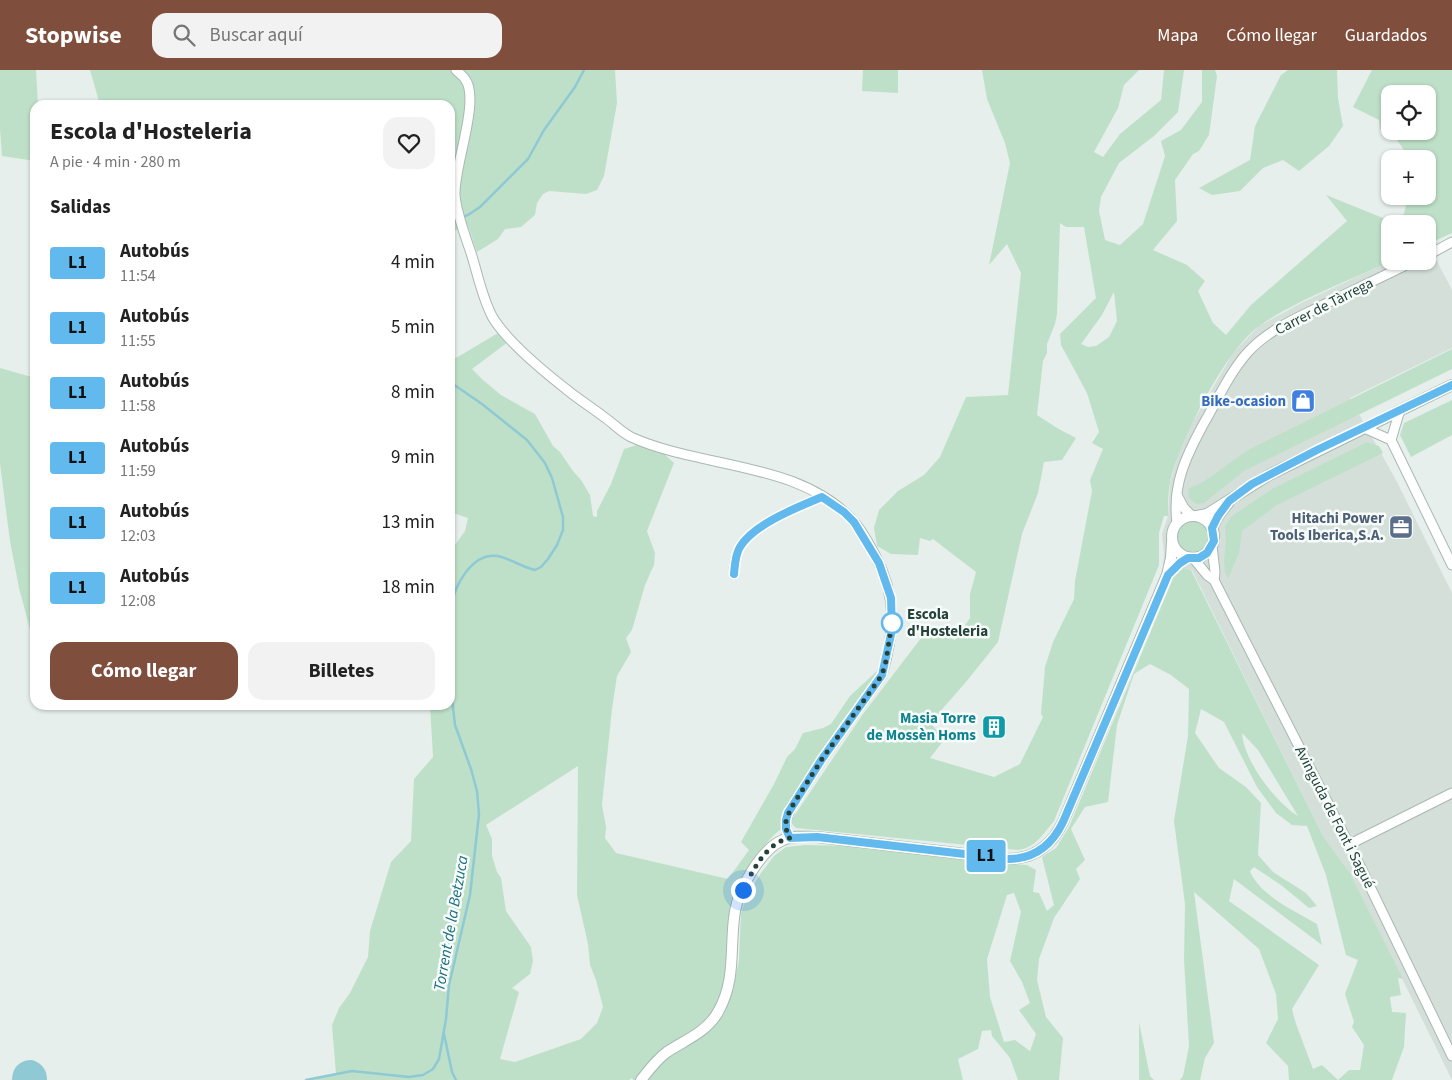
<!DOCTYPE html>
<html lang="es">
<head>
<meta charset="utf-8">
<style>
	:root { --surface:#fff; --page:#f2f2f2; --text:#222; --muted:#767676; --accent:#804e3d }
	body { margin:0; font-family:"Source Sans 3",sans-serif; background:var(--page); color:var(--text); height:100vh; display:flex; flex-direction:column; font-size:19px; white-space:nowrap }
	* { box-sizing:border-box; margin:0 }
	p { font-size:16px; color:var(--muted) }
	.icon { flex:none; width:28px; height:28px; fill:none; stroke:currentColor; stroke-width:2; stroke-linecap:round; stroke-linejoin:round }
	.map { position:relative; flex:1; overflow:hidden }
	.drawer { position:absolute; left:30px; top:30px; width:425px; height:610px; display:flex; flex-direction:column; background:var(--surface); border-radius:15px; box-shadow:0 1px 4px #0004 }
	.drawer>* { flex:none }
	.badge { padding:0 10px; border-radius:4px; font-size:18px; line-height:32px }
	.fabs { position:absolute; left:1381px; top:15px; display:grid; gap:10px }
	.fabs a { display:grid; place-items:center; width:55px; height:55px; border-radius:10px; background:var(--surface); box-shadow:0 1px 4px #0004; font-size:25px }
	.you { position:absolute; width:25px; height:25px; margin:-12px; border:4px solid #fff; border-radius:50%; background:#1a73e8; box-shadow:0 0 0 8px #1a73e833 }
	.map>.badge { position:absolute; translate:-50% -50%; box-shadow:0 0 0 2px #fff }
	h2 { padding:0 20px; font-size:19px; line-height:45px }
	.round { display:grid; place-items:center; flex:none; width:52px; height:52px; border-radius:15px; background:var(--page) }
	.overview { display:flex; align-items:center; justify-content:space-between; height:85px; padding:0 20px }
	h1 { font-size:24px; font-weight:700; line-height:38px }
	.action { display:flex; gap:10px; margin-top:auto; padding:10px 20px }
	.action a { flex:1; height:58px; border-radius:15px; background:var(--accent); color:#fff; font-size:20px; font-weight:700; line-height:58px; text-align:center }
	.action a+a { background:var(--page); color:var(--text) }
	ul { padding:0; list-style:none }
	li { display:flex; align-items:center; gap:15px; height:65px; padding:0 20px }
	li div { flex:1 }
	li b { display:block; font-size:19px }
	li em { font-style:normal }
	li .badge { min-width:55px; font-weight:700; text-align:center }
	header { display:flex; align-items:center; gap:30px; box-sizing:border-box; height:70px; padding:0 25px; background:var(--accent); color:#fff }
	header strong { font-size:24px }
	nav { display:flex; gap:28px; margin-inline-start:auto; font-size:18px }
	.search { width:350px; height:45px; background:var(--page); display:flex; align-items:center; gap:12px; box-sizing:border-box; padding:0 18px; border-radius:15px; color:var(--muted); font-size:19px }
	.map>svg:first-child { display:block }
	.built { fill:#d4dfda }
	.green { fill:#bfe0c8; fill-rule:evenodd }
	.water { fill:#8ec9d4 }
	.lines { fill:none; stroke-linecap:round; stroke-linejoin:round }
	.stream { stroke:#8ec9d4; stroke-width:2.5 }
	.minor-casing { stroke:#a8b8b2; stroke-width:11 }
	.tertiary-casing { stroke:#a8b8b2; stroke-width:12 }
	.minor { stroke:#fff; stroke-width:9 }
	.tertiary { stroke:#fff; stroke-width:10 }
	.line-casing { stroke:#fff; stroke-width:11 }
	.line { stroke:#62b9ee; stroke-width:8 }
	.walk { stroke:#24423a; stroke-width:5; stroke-dasharray:0 9 }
	.stop-dot { fill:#fff; stroke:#62b9ee; stroke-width:2.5 }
	.labels { text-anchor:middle; stroke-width:5; stroke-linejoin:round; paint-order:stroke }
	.street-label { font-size:15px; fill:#24423a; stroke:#f7fbf9 }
	.shop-label { font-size:15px; font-weight:bold; fill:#366cbe; stroke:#f7fbf9; text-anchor:end }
	.service-label { font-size:15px; font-weight:bold; fill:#4e5e75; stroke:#f7fbf9; text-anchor:end }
	.stop-label { font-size:15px; font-weight:bold; fill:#24423a; stroke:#f7fbf9; text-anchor:start }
	.culture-label { font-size:15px; font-weight:bold; fill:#0d838f; stroke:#f7fbf9; text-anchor:end }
	.water-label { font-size:16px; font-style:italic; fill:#1c6f80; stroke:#f7fbf9 }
</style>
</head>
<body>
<header>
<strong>Stopwise</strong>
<div class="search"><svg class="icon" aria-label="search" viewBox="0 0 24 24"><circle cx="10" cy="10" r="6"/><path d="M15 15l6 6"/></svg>Buscar aquí</div>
<nav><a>Mapa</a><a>Cómo llegar</a><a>Guardados</a></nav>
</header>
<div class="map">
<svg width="1452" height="1010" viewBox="0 0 1452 1010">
	<rect width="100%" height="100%" fill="#e6efeb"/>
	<path class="built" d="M1428,174L1452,220V278L1350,328L1396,410L1452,523V1010L1350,803L1323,766L1192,500L1163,494L1164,483L1162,464L1168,446L1170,413L1178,386L1190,357L1233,283L1259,256L1301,233L1391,191H1428Z"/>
	<g class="green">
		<path d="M0,0H36L38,35H35V91L2,86L0,59Z"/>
		<path d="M90,0H615L617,33L604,106L597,120L586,124L549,121L543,124L537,133L535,145L521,157L505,159L498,169L477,182L468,156L450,162V35H100Z"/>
		<path d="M863,0H898V23L862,21Z"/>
		<path d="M982,0H1139L1124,15L1118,38L1094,82L1103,87L1120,64L1161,30L1164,0H1184L1178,42L1154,66L1119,93L1101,127L1099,141L1105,170L1120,175L1143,154L1165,86L1161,71L1181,60L1202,32V0H1215L1217,6L1209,65L1199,81L1193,84L1175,110L1177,151L1153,180L1187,195L1205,211L1198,221L1213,253L1226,265L1251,235L1347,151L1326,125L1388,150L1404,144L1408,126H1428V89H1400L1404,80L1397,70L1380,59L1379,50L1353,37L1372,0H1452V163L1428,174V154H1390L1391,191C1349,211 1294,231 1258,257C1224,282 1180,371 1170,412C1168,423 1168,435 1168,446H1164L1159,463V495L1054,751C1043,764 1036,777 1019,780L796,758L792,754V749L863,644L928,559L955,570L970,548V524L976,502L933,469L930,471L920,468L918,485L891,484L877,476L874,458L879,440L898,421L924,405L940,387L966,327L1008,325L1021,203L1007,174L989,195L1010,93L1005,73L987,29ZM1390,24H1428V61H1390ZM1060,153L1066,157H1084L1096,228L1060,264L1061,275L1087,323L1099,362L1092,373L1103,379L1090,410L1092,421L1075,511L1074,529L1053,572L1045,597L1041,644L1043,647L1020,694L994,707L930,688L944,670L933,656L938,644L966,612L998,572L1022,464L1038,423L1044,392L1062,390L1076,368L1057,358L1037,345L1043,291L1047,283V274L1055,254L1057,244ZM1114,222L1117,251L1109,267L1096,276L1088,277L1081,274L1102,245Z"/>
		<path d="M1288,0H1337L1338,28L1343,56L1329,76L1299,101L1283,90L1263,98L1240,121L1212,125L1199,118L1250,90L1255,56L1281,5Z"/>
		<path d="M498,263L508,272L472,299L483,310L501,325L535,344L553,376L560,382L573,401L581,410L590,425L593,446L597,447V441L611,414L624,379L643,373L661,381L674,393L647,461L655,483L654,495L645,515L632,560L626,568L631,582L617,606L612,639L602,735L606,757L605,768L616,783L728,809L749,780L741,772L774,714L787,687L795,679L803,663L823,658L831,654L850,626L878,600L870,615L841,652L781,748L782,758L773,766L758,783L741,812L723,920C711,952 697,957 669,974L676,983L709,962L724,944L733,920L739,890L741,843L747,825L761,803L774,786L786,777L805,775L854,776L924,783L979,792L1027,795L1036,800L1033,822L1039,823L1047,841L1054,835L1042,787L1056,778L1069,757L1174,506L1183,498L1191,500L1323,766L1350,803L1403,909L1398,908L1401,925L1390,927L1392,942L1406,943L1404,977L1392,1010H1289L1288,996L1266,973L1278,949L1276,924L1259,879L1194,822L1214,973L1205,988L1200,1010H1180L1183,1006L1189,976L1184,889L1185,834L1174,751L1188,666L1189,619L1171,605L1150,594L1134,604L1117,655L1108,732L1085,737L1071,759L1085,790L1076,799L1080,809L1054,848L1039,889L1037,910L1046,947L1063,968L1059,1010H1018L1010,988L992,966L991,960L982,961L978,979L958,989L963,1010H633L632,1008L629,1010H313L336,1004L332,955L339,938L350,923L368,887L370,861L391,792L411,771L414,709L433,687L430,635H450V482L465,461L468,448L450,442V289L456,288ZM1201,639L1224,652L1257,717L1276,743L1292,755L1307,756L1326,805L1346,885L1358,890L1345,924L1354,952L1352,957L1364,975L1360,1000H1349L1338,1010L1322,995L1313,999L1296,954L1292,939L1319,895L1229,831L1234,809L1322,875L1317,854C1295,841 1259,825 1250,801L1254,797L1281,815L1309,838L1317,836L1306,823L1273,802L1258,785L1261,733L1246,717L1219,698L1195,663ZM1242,663L1258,680L1298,746C1275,732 1244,691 1242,663ZM578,696L577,825L588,874L590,895L596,910L603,937L597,953L581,969L515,992L500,989L519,922L512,918L530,904L533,891L531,877L506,841L501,808L497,802L492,786V769L486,755ZM1014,823L1021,842L1010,891L1022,912L1030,933L1019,940L1036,964L1030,981L1015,970L1004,972L990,927L987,889L1007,825Z"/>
		<path d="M1452,279V299L1244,401L1204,433L1196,434L1189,428L1188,419L1203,412L1248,380Z"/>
		<path d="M0,298L35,308V590L31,563L19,518L10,471L0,394Z"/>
		<path d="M1452,330V365L1411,387L1400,365L1404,353Z"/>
		<path d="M1367,372L1379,376L1383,383L1277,435L1242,461L1239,483L1228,509L1225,502L1224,491L1226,469L1225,456L1232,446L1272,419Z"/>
		<circle cx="1193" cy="467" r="16"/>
		<path d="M1139,952L1150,1006L1154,1010H1139Z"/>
	</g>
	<path class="water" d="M32,990C42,993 47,1000 47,1010H12C12,997 20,990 32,990Z"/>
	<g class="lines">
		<g class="stream">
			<path d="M450,149L453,150L468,145L480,137L528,89L544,60L575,17L584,0"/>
			<path d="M450,312L482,334L527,370L545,393L552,408L563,447V460L557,475L548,489L541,497L535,500C522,497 511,489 498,486C471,482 455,516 450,538"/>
			<path d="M444,964L452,1002L456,1010"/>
			<path d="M306,1010L352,1001L409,1007L423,1005L433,999L439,989L446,949L449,915L470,825L479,744L477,721L471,699L455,655L452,629L450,584"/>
		</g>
		<defs>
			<g id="minor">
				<path d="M456,0C459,3 463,6 465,9C481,30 453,98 455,126C457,145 465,165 471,183C478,205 482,228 493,248C508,272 543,301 566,319C578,329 591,337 604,347C613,353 621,362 631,367C701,399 802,391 855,453C863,462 869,474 875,485C897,526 895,561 882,605L822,689L791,738L786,750V759L790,768"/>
				<path d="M1428,185L1452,172"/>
				<path d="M1364,358L1391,370L1452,495"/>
				<path d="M1391,370L1400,340"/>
				<path d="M1177,425L1184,438L1192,446"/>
				<path d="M1177,453C1172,415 1186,386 1204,353C1218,329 1230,302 1248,282C1269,259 1298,248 1325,234C1354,220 1384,206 1414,191"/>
				<path d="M1212,476L1215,502L1214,510"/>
				<path d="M1194,489L1207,505L1214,510L1361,798L1452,986"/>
				<path d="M1348,775L1452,723"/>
			</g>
			<g id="tertiary">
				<circle cx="1193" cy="467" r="21"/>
				<path d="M1197,446L1207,444L1269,405L1452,315"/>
				<path d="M1212,458L1218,446L1229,432"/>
				<path d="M641,1010C649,1000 657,989 667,982C685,970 707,962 718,942C737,909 729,876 735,841C739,819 761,779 783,770C794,765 806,767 817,767L1008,789C1034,789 1052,775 1063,752L1167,505L1171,488L1172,472"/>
			</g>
		</defs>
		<use href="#minor" class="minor-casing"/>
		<use href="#tertiary" class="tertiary-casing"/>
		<use href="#minor" class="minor"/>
		<use href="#tertiary" class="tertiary"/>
	</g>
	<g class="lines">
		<defs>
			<path id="line" d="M734,504C735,495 735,485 740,477C754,454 798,437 822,427L844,442L854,452L879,493L891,528L892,560L882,605L822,689L788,743L786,750V759L790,768L817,767L1008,789C1034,789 1052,775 1063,752L1168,505L1180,493L1188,488H1199L1207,483L1214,471L1212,458L1218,446L1229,431L1252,414L1317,380L1452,315"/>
		</defs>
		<use href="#line" class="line-casing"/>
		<use href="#line" class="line"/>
		<path class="walk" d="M743,820C753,800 766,773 790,768L786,759V750L791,738L822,689L882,605L886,591L892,552V553"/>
	</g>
	<defs>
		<symbol id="shop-square" viewBox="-11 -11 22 22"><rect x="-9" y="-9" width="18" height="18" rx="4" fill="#3f7fe0" stroke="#f7fbf9"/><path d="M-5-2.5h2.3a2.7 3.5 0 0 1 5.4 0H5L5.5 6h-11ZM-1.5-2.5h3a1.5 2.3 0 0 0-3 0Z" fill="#fff"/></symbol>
		<symbol id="office-square" viewBox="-11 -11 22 22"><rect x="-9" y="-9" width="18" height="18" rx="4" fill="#5c6f8a" stroke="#f7fbf9"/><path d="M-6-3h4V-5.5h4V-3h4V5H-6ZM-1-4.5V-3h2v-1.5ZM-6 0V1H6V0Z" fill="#fff"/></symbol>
		<symbol id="building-square" viewBox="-11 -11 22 22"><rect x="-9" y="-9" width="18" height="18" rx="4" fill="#0f9aa8" stroke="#f7fbf9"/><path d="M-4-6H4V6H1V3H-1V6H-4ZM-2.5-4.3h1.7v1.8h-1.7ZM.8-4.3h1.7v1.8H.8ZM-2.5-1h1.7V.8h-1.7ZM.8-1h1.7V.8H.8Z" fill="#fff"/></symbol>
	</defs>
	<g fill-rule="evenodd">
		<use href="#shop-square" x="1289" y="317" width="28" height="28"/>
		<use href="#office-square" x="1387" y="443" width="28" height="28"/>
		<use href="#building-square" x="980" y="643" width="28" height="28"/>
	</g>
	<circle class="stop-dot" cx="892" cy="553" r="10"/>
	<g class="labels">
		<g class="street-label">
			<text transform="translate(1324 236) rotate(-27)" y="5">Carrer de Tàrrega</text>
			<text transform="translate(1335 747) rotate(63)" y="5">Avinguda de Font i Sagué</text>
		</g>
		<g class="shop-label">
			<text x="1286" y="336">Bike-ocasion</text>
		</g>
		<g class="service-label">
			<text x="1384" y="453">Hitachi Power<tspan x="1384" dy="17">Tools Iberica,S.A.</tspan></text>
		</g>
		<g class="stop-label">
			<text x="907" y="549">Escola<tspan x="907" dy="17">d'Hosteleria</tspan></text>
		</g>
		<g class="culture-label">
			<text x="976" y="653">Masia Torre<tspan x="976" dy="17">de Mossèn Homs</tspan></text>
		</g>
		<g class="water-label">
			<text transform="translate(450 853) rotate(-80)" y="6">Torrent de la Betzuca</text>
		</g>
	</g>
</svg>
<div class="fabs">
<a><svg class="icon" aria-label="locate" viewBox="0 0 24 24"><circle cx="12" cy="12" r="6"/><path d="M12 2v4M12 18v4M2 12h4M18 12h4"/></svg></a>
<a>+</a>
<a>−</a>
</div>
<div class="you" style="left:743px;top:820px"></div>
<b class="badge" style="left:986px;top:786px;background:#62b9ee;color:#111">L1</b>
<section class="drawer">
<div class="overview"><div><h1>Escola d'Hosteleria</h1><p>A pie · 4 min · 280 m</p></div><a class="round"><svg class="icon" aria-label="heart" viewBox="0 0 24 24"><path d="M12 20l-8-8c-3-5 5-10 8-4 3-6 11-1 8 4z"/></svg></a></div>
<h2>Salidas</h2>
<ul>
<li><span class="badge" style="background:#62b9ee;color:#111">L1</span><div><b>Autobús</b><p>11:54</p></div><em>4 min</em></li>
<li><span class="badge" style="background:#62b9ee;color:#111">L1</span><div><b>Autobús</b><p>11:55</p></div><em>5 min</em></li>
<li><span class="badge" style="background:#62b9ee;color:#111">L1</span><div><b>Autobús</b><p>11:58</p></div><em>8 min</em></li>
<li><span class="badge" style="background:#62b9ee;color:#111">L1</span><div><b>Autobús</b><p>11:59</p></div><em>9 min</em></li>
<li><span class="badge" style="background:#62b9ee;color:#111">L1</span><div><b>Autobús</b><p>12:03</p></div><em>13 min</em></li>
<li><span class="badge" style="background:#62b9ee;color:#111">L1</span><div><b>Autobús</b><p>12:08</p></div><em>18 min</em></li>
</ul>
<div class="action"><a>Cómo llegar</a><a>Billetes</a></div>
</section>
</div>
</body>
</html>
